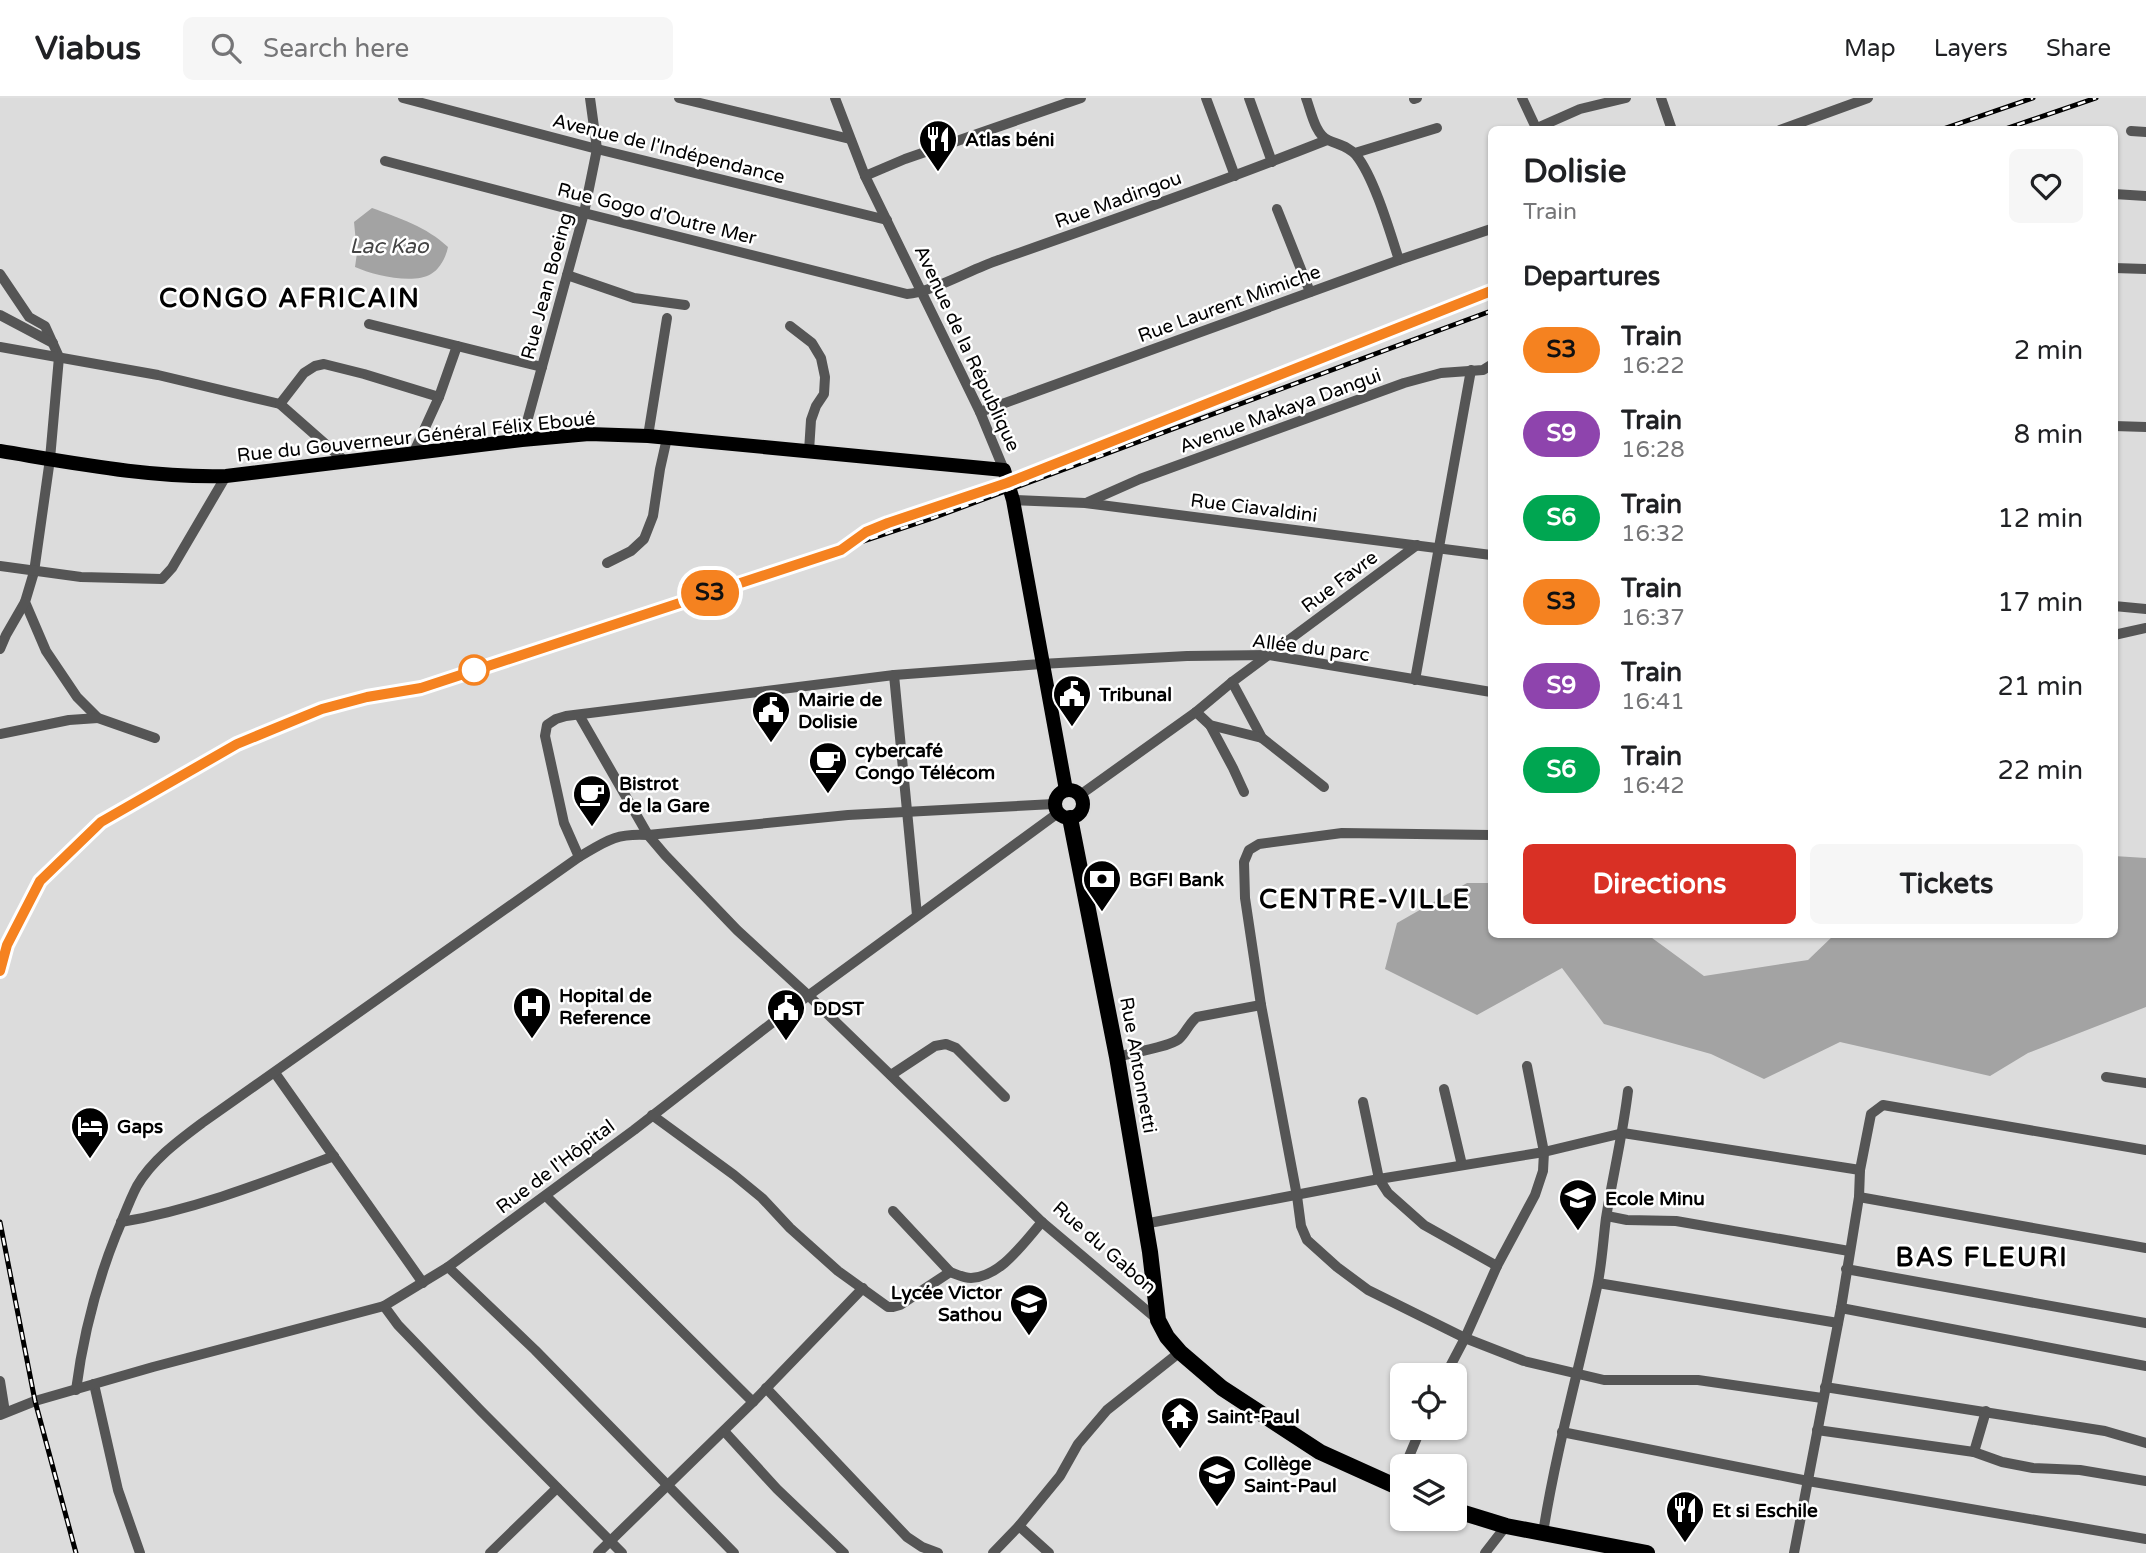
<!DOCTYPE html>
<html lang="en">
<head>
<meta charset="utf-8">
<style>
	:root { --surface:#fff; --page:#f6f6f6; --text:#202124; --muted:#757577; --line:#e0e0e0; --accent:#d93025 }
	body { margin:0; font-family:"Varela Round",sans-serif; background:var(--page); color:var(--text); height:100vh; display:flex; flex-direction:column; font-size:26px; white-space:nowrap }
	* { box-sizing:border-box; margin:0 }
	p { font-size:23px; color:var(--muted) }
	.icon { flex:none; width:38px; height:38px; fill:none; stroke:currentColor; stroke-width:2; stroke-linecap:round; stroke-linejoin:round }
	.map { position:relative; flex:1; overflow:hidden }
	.sheet { position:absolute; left:1488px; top:28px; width:630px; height:812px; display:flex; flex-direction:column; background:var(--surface); border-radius:10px; box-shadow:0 2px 5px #0004 }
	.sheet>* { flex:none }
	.badge { padding:0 14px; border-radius:23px; font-size:24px; line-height:46px }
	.fabs { position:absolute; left:1390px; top:1265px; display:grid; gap:14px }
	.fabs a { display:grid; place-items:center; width:77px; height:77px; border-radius:10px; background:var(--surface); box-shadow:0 2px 5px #0004; font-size:35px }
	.map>.badge { position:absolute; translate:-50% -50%; box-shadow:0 0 0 4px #fff }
	h2 { padding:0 35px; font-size:26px; line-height:63px }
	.round { display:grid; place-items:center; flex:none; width:74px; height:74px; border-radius:10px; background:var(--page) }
	.head { display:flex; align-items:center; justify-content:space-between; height:119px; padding:0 35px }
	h1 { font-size:33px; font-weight:700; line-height:52px }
	.action { display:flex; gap:14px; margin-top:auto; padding:14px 35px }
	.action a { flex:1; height:80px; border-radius:10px; background:var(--accent); color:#fff; font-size:28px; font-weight:700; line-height:80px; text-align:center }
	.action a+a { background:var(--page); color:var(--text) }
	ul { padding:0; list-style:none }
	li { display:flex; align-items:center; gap:21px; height:84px; padding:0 35px }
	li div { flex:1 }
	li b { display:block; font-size:26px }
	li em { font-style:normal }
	li .badge { min-width:77px; font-weight:700; text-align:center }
	header { display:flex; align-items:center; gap:42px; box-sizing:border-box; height:98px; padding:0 35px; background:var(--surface); border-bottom:2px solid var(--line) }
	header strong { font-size:33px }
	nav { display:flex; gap:38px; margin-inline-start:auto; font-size:24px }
	.search { width:490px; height:63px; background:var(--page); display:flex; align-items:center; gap:18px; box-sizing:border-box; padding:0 24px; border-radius:10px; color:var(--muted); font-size:26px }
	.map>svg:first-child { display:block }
	.green { fill:#dcdcdc; fill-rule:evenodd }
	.water { fill:#a3a3a3 }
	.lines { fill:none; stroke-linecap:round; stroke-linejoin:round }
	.major-casing { stroke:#dbdbdb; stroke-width:18 }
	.highway-casing { stroke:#dbdbdb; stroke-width:19 }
	.minor { stroke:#555; stroke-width:10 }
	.major { stroke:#000; stroke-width:14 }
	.highway { stroke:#000; stroke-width:16 }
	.rail-casing { stroke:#000; stroke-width:5 }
	.rail { stroke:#fff; stroke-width:2.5; stroke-dasharray:8; stroke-linecap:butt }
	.line-casing { stroke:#fff; stroke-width:16 }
	.line { stroke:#f58220; stroke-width:10 }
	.stop-dot { fill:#fff; stroke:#f58220; stroke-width:3.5 }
	.labels { text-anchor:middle; stroke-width:5; stroke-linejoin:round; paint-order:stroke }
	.poi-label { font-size:19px; font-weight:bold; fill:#000; stroke:#fff; text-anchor:start }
	.street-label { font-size:19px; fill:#000; stroke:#fff }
	.water-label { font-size:21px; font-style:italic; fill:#444; stroke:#fff }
	.district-label { font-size:26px; font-weight:bold; letter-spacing:2px; fill:#000; stroke:#fff }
</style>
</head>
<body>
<header>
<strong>Viabus</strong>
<div class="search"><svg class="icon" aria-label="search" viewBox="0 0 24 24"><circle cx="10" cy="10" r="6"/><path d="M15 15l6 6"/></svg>Search here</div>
<nav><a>Map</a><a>Layers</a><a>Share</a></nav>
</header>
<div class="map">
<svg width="2146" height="1455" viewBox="0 0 2146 1455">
	<rect width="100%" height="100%" fill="#fff"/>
	<path class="green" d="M0,0H2146V1455H0ZM1491,32H2114V836H1491ZM1402,1278H1454V1330H1402ZM1402,1368H1454V1421H1402Z"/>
	<g class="water">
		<path d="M372,110C399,120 427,129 448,149C446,159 440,171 431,176C413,187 373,177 355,169L357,155L354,124Z"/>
		<path d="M2114,758L2146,760V909L2028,955L1990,978L1840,944L1764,981L1711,956L1604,926L1562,870L1477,917L1385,871L1397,825L1467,785H1491V836L1648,837L1704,878L1808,862L1834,837L2114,836Z"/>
	</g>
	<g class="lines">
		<defs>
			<g id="major">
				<path d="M0,353C74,365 150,380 226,378L522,342L589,336L648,338L1004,372L1013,402L1066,692"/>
				<circle cx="1069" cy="706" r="14"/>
			</g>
			<g id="highway">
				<path d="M1070,720L1117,959L1150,1154L1158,1222L1167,1239L1180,1254L1222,1290L1320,1354L1402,1391"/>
				<path d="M1454,1412L1506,1428L1647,1455"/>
			</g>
		</defs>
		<use href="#major" class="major-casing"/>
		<use href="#highway" class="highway-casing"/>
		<g class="minor">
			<path d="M403,0L597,51L887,122"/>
			<path d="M679,0L850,41"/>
			<path d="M835,0L865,78L980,314L1004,372"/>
			<path d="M1206,0L1235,78"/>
			<path d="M1249,0L1272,64"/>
			<path d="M1306,0C1311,13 1315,36 1328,42C1339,47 1348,48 1356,57C1374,79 1390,134 1399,162"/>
			<path d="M1522,0L1537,32"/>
			<path d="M1661,0L1672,32"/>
			<path d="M1414,1L1417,0"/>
			<path d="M1537,30L1580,11L1626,0"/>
			<path d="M1780,32L1868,0"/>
			<path d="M2131,33L2146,34"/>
			<path d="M1355,55L1437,30"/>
			<path d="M385,63L584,115L907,196C930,195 972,171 996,163C1107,124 1218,85 1327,42"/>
			<path d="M865,78L905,61L1081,0"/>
			<path d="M2114,96L2146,98"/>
			<path d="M1277,111L1310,194"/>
			<path d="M2114,170L2146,171"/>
			<path d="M0,176L29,219L45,228L59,259L50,361L34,474L25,504L46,553L77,599L98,620L155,640"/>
			<path d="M567,177L634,200L685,207"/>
			<path d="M0,217L53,245"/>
			<path d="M369,226L542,269"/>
			<path d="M790,228L812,245L821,260L825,279L824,296L816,308L811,322L809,353"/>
			<path d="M0,249L158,277L280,306L347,365"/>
			<path d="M280,306L304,275L315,268L324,266L364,276L439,299"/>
			<path d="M980,314L1399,162L1491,131"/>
			<path d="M2114,328L2146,329"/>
			<path d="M648,338L667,220"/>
			<path d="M522,342L584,115L597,51L590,0"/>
			<path d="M413,356L439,299L457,248"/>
			<path d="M1013,402L1085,405L1491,457"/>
			<path d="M1088,404L1140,381L1404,285L1441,275L1483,272L1491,267"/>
			<path d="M607,465L631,453L644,441L653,418L660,371L667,340"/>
			<path d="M0,468L81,479L162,481L172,470L226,378"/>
			<path d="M2114,508L2146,511"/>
			<path d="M2114,537L2146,530"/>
			<path d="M0,551L6,537L25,504"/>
			<path d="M894,577L917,817"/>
			<path d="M1415,582L1471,272"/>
			<path d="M1232,584L1262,640L1324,689"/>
			<path d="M1196,614L1210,627L1262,640"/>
			<path d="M579,617L648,737L665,757L737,832L810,899L1042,1124L1158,1222"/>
			<path d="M1210,627L1233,670L1244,694"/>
			<path d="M0,636L69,622L98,620"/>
			<path d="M1080,697L1196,614L1232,584L1417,447"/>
			<path d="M579,759L564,725L545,638L547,627L556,621L566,618L894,577L1041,566L1187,558L1269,557L1491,594"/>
			<path d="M1117,959C1131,955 1169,949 1179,941C1186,935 1189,925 1197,919L1261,907"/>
			<path d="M1527,968L1544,1054L1543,1073L1535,1097L1497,1168L1465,1240L1524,1263L1604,1282H1698L1822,1300"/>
			<path d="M275,975L423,1185"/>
			<path d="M891,977L935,948L946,946L956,950L1005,999"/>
			<path d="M2106,979L2146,985"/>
			<path d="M1444,991L1462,1067"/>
			<path d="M1363,1004L1379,1081L1388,1095L1424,1127L1497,1168"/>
			<path d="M652,1017L734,1077L762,1100L790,1130L838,1173L888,1209H893L900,1207L950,1174C956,1176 964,1180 971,1180C1001,1179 1024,1144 1042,1124"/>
			<path d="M546,1098L753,1304"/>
			<path d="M1859,1099L2146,1150"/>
			<path d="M893,1113L950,1174"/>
			<path d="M1607,1118L1627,1122L1676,1123L1849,1153"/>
			<path d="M121,1124C194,1112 265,1084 334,1058"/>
			<path d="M1144,1126L1379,1081L1544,1054L1623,1035L1860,1072"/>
			<path d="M448,1169L535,1252L734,1455"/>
			<path d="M1846,1171L2146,1225"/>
			<path d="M1598,1185L1838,1225"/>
			<path d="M384,1208L398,1227L481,1313L622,1455"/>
			<path d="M1841,1210L2146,1268"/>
			<path d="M1445,1278L1465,1240L1368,1192L1337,1169L1307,1142L1301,1128L1297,1098L1261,907L1245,800L1244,764L1249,752L1259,746L1342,735L1491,737"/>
			<path d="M0,1283L5,1314"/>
			<path d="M94,1286L118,1392L140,1455"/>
			<path d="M1825,1289L2105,1333L2146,1345"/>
			<path d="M766,1290L907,1439L922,1449L938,1455"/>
			<path d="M76,1292C83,1238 96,1187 116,1137C123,1121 129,1103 137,1088C152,1062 178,1043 202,1025L579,759C606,743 615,735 648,737L848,717L1054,706"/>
			<path d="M0,1317L35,1303L153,1269L384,1208L448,1169L634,1032L790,911L1058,715"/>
			<path d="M1817,1332L1974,1354L1986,1313"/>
			<path d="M724,1333L777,1391L844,1455"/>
			<path d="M1562,1334L1808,1383L2146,1441"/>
			<path d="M1974,1354L2002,1364L2033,1370L2080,1372L2146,1383"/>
			<path d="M1405,1368L1421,1330"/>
			<path d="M1019,1428L1049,1455"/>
			<path d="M1543,1435C1556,1352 1579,1271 1597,1189C1602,1166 1603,1143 1606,1120C1613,1077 1623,1035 1628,993"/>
			<path d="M490,1455L557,1390"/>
			<path d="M598,1455L753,1304L863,1190"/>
			<path d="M993,1455L1019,1428L1060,1378L1078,1346L1107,1312L1180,1254"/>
			<path d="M1485,1455L1506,1428"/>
			<path d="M1794,1455L1841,1210L1859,1099L1860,1072L1871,1016L1883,1007L2146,1052"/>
		</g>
		<use href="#major" class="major"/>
		<use href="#highway" class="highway"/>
		<defs>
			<g id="rail">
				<path d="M1940,32L2033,0"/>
				<path d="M2002,32L2096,0"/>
				<path d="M1129,337L1491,193"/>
				<path d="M367,599L421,590L930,421L1491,213"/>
				<path d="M0,874L7,847L40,783L101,724L237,646L322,611L374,597"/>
				<path d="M0,1124L35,1303L76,1455"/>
			</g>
		</defs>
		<use href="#rail" class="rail-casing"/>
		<use href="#rail" class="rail"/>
	</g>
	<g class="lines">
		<defs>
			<path id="line" d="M0,873L7,847L40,783L101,724L237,646L322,611L367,599L421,590L841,452L866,434L888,425L1007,385L1491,193"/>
		</defs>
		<use href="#line" class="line-casing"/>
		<use href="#line" class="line"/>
	</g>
	<defs>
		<symbol id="restaurant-pin" viewBox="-11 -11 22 30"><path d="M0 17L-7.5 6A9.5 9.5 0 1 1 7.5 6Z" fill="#000" stroke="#fff"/><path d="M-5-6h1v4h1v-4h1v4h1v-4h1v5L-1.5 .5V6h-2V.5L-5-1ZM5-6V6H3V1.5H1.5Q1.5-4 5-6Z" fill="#fff"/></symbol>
		<symbol id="civic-pin" viewBox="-11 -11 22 30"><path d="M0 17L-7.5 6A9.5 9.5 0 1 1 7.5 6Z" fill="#000" stroke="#fff"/><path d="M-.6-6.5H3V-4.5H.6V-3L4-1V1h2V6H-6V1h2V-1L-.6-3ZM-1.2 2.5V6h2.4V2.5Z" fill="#fff"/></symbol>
		<symbol id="cafe-pin" viewBox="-11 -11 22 30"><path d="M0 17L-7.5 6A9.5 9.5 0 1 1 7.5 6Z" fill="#000" stroke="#fff"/><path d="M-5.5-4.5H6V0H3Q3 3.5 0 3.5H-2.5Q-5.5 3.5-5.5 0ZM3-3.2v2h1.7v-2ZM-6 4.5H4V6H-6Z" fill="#fff"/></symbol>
		<symbol id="bank-pin" viewBox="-11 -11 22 30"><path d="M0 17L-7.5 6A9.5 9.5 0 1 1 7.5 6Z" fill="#000" stroke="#fff"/><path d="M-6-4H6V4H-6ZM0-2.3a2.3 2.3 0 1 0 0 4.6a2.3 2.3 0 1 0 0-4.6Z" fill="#fff"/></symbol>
		<symbol id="hospital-pin" viewBox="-11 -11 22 30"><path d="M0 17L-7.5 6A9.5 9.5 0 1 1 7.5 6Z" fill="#000" stroke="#fff"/><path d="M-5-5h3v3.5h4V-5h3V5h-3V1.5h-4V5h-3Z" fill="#fff"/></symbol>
		<symbol id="hotel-pin" viewBox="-11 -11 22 30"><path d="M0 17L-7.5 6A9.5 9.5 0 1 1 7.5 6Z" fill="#000" stroke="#fff"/><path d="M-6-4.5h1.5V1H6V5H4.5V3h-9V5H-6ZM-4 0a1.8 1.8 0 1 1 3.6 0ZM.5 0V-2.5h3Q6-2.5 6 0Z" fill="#fff"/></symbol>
		<symbol id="school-pin" viewBox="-11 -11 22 30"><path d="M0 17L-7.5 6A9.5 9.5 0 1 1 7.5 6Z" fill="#000" stroke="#fff"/><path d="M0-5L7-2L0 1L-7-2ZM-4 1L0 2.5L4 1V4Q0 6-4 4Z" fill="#fff"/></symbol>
		<symbol id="temple-pin" viewBox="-11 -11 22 30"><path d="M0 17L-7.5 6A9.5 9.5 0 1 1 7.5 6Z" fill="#000" stroke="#fff"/><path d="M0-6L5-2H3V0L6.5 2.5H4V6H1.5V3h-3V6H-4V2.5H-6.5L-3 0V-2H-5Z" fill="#fff"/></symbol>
	</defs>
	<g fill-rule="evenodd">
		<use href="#restaurant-pin" x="916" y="19" width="44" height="60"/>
		<use href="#civic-pin" x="1050" y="574" width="44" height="60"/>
		<use href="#civic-pin" x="749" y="590" width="44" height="60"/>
		<use href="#cafe-pin" x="806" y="641" width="44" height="60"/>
		<use href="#cafe-pin" x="570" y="674" width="44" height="60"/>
		<use href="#bank-pin" x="1080" y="759" width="44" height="60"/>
		<use href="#hospital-pin" x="510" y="886" width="44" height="60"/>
		<use href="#civic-pin" x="764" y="888" width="44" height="60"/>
		<use href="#hotel-pin" x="68" y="1006" width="44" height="60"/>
		<use href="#school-pin" x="1556" y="1078" width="44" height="60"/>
		<use href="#school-pin" x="1007" y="1183" width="44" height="60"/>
		<use href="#temple-pin" x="1158" y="1296" width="44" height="60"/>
		<use href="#school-pin" x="1195" y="1354" width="44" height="60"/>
		<use href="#restaurant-pin" x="1663" y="1390" width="44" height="60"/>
	</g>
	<circle class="stop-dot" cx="474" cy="572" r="14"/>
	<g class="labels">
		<g class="poi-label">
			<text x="965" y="48">Atlas béni</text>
			<text x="1099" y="603">Tribunal</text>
			<text x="798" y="608">Mairie de<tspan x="798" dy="22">Dolisie</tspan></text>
			<text x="855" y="659">cybercafé<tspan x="855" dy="22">Congo Télécom</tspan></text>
			<text x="619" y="692">Bistrot<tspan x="619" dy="22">de la Gare</tspan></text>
			<text x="1129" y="788">BGFI Bank</text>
			<text x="559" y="904">Hopital de<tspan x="559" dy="22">Reference</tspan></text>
			<text x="813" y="917">DDST</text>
			<text x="117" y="1035">Gaps</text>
			<text x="1605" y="1107">Ecole Minu</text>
			<text x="1002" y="1201" text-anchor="end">Lycée Victor<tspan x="1002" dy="22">Sathou</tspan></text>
			<text x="1207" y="1325">Saint-Paul</text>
			<text x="1244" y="1372">Collège<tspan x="1244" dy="22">Saint-Paul</tspan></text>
			<text x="1712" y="1419">Et si Eschile</text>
		</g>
		<g class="street-label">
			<text transform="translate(669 50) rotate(14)" y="7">Avenue de l'Indépendance</text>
			<text transform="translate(1118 101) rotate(-20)" y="7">Rue Madingou</text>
			<text transform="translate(657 115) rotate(14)" y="7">Rue Gogo d'Outre Mer</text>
			<text transform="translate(546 188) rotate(-75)" y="7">Rue Jean Boeing</text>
			<text transform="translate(1229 205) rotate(-20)" y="7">Rue Laurent Mimiche</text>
			<text transform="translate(968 250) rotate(65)" y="7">Avenue de la République</text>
			<text transform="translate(1280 312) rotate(-20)" y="7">Avenue Makaya Dangui</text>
			<text transform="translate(416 338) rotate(-6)" y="7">Rue du Gouverneur Général Félix Eboué</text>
			<text transform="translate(1254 409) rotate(7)" y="7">Rue Ciavaldini</text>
			<text transform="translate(1339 483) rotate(-37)" y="7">Rue Favre</text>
			<text transform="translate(1311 549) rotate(7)" y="7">Allée du parc</text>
			<text transform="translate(1139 967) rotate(80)" y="7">Rue Antonnetti</text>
			<text transform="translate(555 1068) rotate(-37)" y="7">Rue de l'Hôpital</text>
			<text transform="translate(1105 1149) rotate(41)" y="7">Rue du Gabon</text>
		</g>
		<g class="water-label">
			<text x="389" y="155">Lac Kao</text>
		</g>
		<g class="district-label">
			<text x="290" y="209">CONGO AFRICAIN</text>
			<text x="1365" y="810">CENTRE-VILLE</text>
			<text x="1982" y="1168">BAS FLEURI</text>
		</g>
	</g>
</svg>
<div class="fabs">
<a><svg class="icon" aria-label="locate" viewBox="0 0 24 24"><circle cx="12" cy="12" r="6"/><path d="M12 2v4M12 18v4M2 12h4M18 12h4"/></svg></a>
<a><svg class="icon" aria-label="layers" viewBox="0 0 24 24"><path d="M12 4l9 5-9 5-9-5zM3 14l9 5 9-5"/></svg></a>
</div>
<b class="badge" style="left:710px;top:495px;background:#f58220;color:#111">S3</b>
<section class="sheet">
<div class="head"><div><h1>Dolisie</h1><p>Train</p></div><a class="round"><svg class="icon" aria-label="heart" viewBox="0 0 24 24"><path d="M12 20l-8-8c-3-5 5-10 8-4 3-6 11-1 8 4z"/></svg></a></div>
<h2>Departures</h2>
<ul>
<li><span class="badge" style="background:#f58220;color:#111">S3</span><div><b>Train</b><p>16:22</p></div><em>2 min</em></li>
<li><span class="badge" style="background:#8e44ad;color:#fff">S9</span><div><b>Train</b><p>16:28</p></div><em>8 min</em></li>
<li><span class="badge" style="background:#00a651;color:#fff">S6</span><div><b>Train</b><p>16:32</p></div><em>12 min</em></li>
<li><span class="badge" style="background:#f58220;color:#111">S3</span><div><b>Train</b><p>16:37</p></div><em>17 min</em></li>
<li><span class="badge" style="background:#8e44ad;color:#fff">S9</span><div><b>Train</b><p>16:41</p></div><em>21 min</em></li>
<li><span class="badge" style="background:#00a651;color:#fff">S6</span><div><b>Train</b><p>16:42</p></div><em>22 min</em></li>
</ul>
<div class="action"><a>Directions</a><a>Tickets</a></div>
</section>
</div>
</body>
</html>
